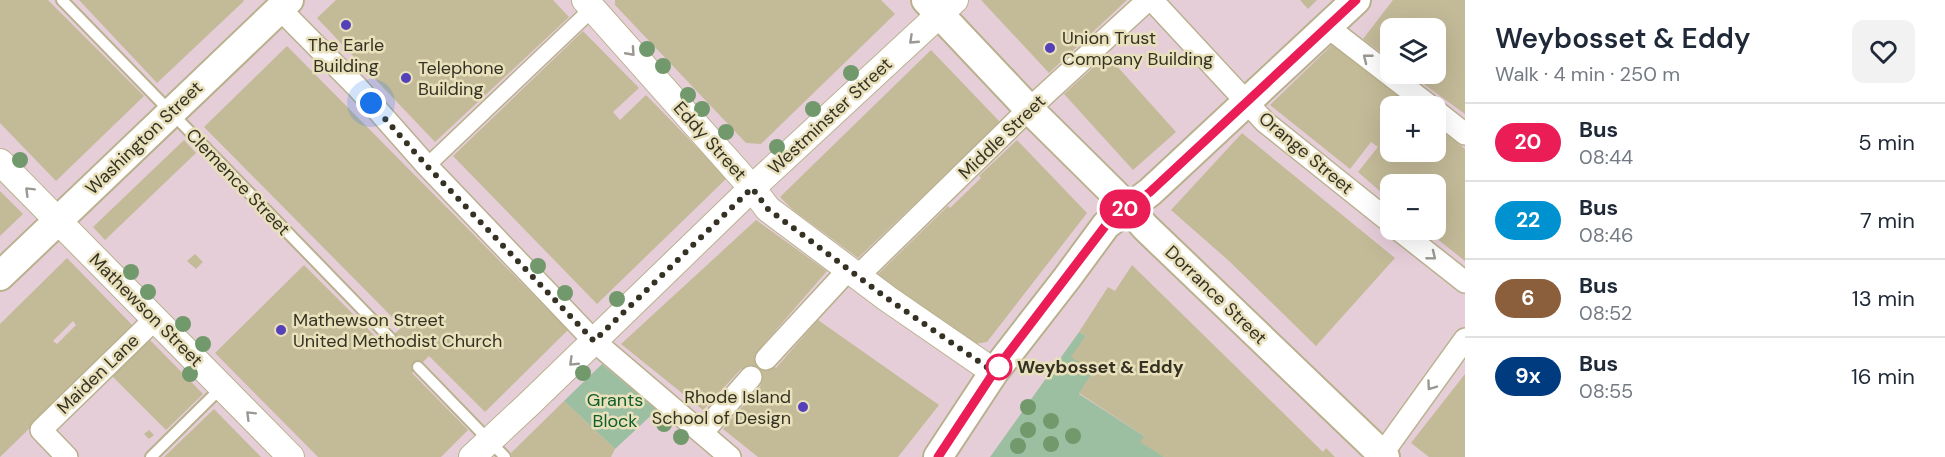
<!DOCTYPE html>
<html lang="en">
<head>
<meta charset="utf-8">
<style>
	:root { --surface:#fff; --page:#f2f2f3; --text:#1f2937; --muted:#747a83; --line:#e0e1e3 }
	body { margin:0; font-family:"DM Sans",sans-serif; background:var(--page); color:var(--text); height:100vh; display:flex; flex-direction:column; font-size:22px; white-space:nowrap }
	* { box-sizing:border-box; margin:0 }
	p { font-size:20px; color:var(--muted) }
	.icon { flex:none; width:33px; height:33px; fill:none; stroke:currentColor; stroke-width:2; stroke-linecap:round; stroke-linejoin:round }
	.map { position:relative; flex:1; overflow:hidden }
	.side { display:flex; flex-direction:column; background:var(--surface); width:480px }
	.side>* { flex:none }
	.badge { padding:0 12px; border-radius:20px; font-size:21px; line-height:39px }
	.tools { position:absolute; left:1380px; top:18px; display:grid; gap:12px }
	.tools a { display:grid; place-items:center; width:66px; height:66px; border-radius:12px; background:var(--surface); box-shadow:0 6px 24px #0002; font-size:30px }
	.you { position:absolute; width:30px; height:30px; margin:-15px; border:4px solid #fff; border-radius:50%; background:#1a73e8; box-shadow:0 0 0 9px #1a73e833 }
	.map>.badge { position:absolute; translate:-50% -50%; box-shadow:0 0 0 3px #fff }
	.round { display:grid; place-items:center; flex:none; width:63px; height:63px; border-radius:12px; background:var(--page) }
	.overview { display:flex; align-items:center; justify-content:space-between; height:102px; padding:0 30px }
	h1 { font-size:28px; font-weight:600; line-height:45px }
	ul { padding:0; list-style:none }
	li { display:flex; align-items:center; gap:18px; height:78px; padding:0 30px; border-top:2px solid var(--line) }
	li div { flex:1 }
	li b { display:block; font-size:22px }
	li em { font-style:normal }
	li .badge { min-width:66px; font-weight:700; text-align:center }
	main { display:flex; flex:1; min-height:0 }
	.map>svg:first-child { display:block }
	.commercial { fill:#e6ced9; fill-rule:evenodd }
	.green { fill:#9cbfa1 }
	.building { fill:#c3ba98; fill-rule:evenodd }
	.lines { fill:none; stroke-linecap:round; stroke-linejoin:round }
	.service-casing { stroke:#b9b18e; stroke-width:14 }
	.pedestrian-casing { stroke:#b9b18e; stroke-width:18 }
	.minor-casing { stroke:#b9b18e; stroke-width:24 }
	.tertiary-casing { stroke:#b9b18e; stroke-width:28 }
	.secondary-casing { stroke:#b9b18e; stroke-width:32 }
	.service { stroke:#fff; stroke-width:10 }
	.pedestrian { stroke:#fff; stroke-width:15 }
	.minor { stroke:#fff; stroke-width:21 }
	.tertiary { stroke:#fff; stroke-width:26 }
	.secondary { stroke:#fff; stroke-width:28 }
	.tree { fill:#71996c }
	.oneway { stroke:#9a9892 }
	.line-casing { stroke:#fff; stroke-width:14 }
	.line { stroke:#ea1d57; stroke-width:9 }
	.walk { stroke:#353224; stroke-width:6; stroke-dasharray:0 10.8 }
	.poi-dot { fill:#5441b9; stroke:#e9e0bc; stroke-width:2 }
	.stop-dot { fill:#fff; stroke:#ea1d57; stroke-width:3 }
	.labels { text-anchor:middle; stroke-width:5; stroke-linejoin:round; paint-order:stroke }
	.poi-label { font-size:18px; fill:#353224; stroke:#e9e0bc; text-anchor:start }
	.street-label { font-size:18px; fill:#353224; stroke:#e9e0bc }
	.stop-label { font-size:18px; font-weight:bold; fill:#353224; stroke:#e9e0bc; text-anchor:start }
	.park-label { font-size:18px; fill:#0e5f2a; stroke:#e9e0bc }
</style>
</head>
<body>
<main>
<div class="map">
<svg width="1465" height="457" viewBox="0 0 1465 457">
	<rect width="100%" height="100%" fill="#e9e0bc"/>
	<path class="commercial" d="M0,0H1465V457H0ZM1390,28H1436V74H1390ZM1390,106H1436V152H1390ZM1390,184H1436V230H1390Z"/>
	<g class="green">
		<path d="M1079,332L1086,336L1072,357L1093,372L1079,394L1144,436L1164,457H990Z"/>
		<path d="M602,364L657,410L615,449L564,401Z"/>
	</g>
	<g class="building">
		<path d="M0,0H48L144,96L56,181L0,123Z"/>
		<path d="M79,0H243L244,1L157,83Z"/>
		<path d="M336,0H553L569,17L435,142L317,18Z"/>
		<path d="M615,0H881L895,14L761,144L746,143L615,5Z"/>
		<path d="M981,0H1127L1049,73Z"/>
		<path d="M1300,0H1317L1308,9Z"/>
		<path d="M1393,0H1465V114L1410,74H1436V28H1390V59L1363,39Z"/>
		<path d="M583,31L639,88L613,112L620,120L646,95L727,178L597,304L453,156Z"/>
		<path d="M1334,43L1411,106H1390V152H1436V126L1465,149V261L1426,230H1436V184H1390V200L1358,172L1378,147L1371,142L1350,169L1270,105Z"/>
		<path d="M287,46L568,330L485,412L429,356L412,373L468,430L441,457H318L215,353L304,265L383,344L402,327L204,127Z"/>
		<path d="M931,50L1000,122L858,258L793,210L780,197Z"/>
		<path d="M1107,55L1176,132L1133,170L1064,94Z"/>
		<path d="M1242,133L1395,258L1316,346L1229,261L1171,210Z"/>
		<path d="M184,140L196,153L105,240L93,227Z"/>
		<path d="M1017,140L1087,213L987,342L975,344L877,275L948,206L950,208L981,178L979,176Z"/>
		<path d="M0,191L23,214L0,236Z"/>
		<path d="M756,220L827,271L757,352L776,368L818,320L939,405L898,457H758L723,429L761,385L741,369L703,410L621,344Z"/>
		<path d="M195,254L203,262L196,269L187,261Z"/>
		<path d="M67,258L134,327L0,457V324ZM73,321L76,325L57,344L53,341Z"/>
		<path d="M1132,265L1323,452L1326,448L1335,457H1164L1140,442L1144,436L1079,393L1093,372L1071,357L1086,336L1079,332L1108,287L1115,291Z"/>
		<path d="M148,338L203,394L166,430L111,375Z"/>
		<path d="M1465,374V457H1429L1411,443Z"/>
		<path d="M564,401L615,449L611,457H512L511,453Z"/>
		<path d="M214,409L261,457H164Z"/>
		<path d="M149,430L154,435L149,439L144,434Z"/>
	</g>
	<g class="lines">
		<defs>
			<g id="service">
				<path d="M62,0L390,338"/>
				<path d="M418,367L505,457"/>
				<path d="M151,457L222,387"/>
			</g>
			<path id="pedestrian" d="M427,166L593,8"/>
			<g id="minor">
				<path d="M1152,0L1265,122L1390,222"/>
				<path d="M280,9L358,88L427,166L594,341L730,457"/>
				<path d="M1331,25L1338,35L1430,106"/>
				<path d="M1436,111L1465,134"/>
				<path d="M1399,230L1465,282"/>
				<path d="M858,276L1029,109L1148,0"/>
				<path d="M766,359L849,269"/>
				<path d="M702,433L751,377"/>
				<path d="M67,457L41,430L155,319"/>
				<path d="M1380,457L1465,339"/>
			</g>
			<g id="tertiary">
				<path d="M585,0L752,188L768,209L888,299L994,372"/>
				<path d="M0,162L291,457"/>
				<path d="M472,457L530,403L752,188L955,0"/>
			</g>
			<g id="secondary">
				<path d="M926,0L1029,109L1128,207L1145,227L1385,457"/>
				<path d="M0,276L289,0"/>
				<path d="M938,457L994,372L1067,278L1106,225L1150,192L1356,0"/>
			</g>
		</defs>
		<use href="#service" class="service-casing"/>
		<use href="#pedestrian" class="pedestrian-casing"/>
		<use href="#minor" class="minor-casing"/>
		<use href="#tertiary" class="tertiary-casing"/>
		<use href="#secondary" class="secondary-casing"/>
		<use href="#service" class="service"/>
		<use href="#pedestrian" class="pedestrian"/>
		<use href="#minor" class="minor"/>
		<use href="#tertiary" class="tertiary"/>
		<use href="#secondary" class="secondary"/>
	</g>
	<g class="tree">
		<circle cx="647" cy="49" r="8"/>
		<circle cx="663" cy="66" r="8"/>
		<circle cx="851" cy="73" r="8"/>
		<circle cx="688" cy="95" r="8"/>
		<circle cx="702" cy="109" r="8"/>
		<circle cx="813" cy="109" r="8"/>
		<circle cx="726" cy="132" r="8"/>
		<circle cx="777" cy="147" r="8"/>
		<circle cx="20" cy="160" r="8"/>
		<circle cx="538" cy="266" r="8"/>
		<circle cx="131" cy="272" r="8"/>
		<circle cx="148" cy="292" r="8"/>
		<circle cx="565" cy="293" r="8"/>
		<circle cx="617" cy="299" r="8"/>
		<circle cx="183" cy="324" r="8"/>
		<circle cx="203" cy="344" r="8"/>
		<circle cx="583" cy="373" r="8"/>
		<circle cx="190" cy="374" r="8"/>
		<circle cx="1028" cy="407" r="8"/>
		<circle cx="1051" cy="421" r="8"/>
		<circle cx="664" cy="424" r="8"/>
		<circle cx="1028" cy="430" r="8"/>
		<circle cx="1073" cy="436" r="8"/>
		<circle cx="681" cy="437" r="8"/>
		<circle cx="1051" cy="444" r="8"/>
		<circle cx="1018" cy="446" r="8"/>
	</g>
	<defs><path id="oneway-chevron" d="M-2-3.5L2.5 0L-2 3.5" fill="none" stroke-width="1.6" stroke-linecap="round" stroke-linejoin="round" transform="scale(1.5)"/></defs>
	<g class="oneway">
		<use href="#oneway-chevron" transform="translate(913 40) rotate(137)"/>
		<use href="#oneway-chevron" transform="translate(631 52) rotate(48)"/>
		<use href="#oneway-chevron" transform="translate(1367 58) rotate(-142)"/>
		<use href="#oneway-chevron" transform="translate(29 191) rotate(-135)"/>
		<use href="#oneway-chevron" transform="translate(1432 256) rotate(39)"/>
		<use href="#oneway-chevron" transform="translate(573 362) rotate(136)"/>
		<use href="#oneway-chevron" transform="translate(1431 386) rotate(125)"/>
		<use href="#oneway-chevron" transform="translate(250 415) rotate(-135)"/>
	</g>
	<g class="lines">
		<defs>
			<path id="line" d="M938,457L994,372L1106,225L1150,192L1356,0"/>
		</defs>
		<use href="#line" class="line-casing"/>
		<use href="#line" class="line"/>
		<path class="walk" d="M371,103L427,166L594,341L752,188L768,209L888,299L994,372L999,367"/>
	</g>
	<g class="poi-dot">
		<circle cx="346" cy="25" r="6"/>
		<circle cx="1050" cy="48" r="6"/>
		<circle cx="406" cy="78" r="6"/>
		<circle cx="281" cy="330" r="6"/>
		<circle cx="803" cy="407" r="6"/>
	</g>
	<circle class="stop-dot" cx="999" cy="367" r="12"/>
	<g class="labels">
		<g class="poi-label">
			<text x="1062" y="44">Union Trust<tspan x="1062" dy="21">Company Building</tspan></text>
			<text x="346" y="51" text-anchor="middle">The Earle<tspan x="346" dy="21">Building</tspan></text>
			<text x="418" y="74">Telephone<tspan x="418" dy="21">Building</tspan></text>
			<text x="293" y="326">Mathewson Street<tspan x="293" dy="21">United Methodist Church</tspan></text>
			<text x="791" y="403" text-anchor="end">Rhode Island<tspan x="791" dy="21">School of Design</tspan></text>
		</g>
		<g class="street-label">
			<text transform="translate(830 116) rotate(-43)" y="6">Westminster Street</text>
			<text transform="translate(1002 137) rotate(-44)" y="6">Middle Street</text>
			<text transform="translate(144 138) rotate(-44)" y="6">Washington Street</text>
			<text transform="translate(710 141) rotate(48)" y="6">Eddy Street</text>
			<text transform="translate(1306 153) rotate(40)" y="6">Orange Street</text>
			<text transform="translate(238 182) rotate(46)" y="6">Clemence Street</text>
			<text transform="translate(1216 295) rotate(44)" y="6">Dorrance Street</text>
			<text transform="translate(146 310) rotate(45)" y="6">Mathewson Street</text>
			<text transform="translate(98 374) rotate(-44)" y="6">Maiden Lane</text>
		</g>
		<g class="stop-label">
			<text x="1017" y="373">Weybosset &amp; Eddy</text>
		</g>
		<g class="park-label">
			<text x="615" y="406">Grants<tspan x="615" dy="21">Block</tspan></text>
		</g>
	</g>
</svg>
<div class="tools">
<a><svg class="icon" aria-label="layers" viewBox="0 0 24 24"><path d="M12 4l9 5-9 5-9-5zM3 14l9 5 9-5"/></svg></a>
<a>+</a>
<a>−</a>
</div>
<div class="you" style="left:371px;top:103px"></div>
<b class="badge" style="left:1125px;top:209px;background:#ea1d57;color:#fff">20</b>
</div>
<section class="side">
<div class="overview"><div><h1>Weybosset &amp; Eddy</h1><p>Walk · 4 min · 250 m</p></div><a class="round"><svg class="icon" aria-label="heart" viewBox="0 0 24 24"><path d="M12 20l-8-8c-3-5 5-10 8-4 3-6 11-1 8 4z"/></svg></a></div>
<ul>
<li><span class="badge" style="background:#ea1d57;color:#fff">20</span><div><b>Bus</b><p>08:44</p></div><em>5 min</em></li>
<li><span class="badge" style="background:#0092d0;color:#fff">22</span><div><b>Bus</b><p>08:46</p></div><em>7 min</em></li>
<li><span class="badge" style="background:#8b5e3c;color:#fff">6</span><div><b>Bus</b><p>08:52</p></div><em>13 min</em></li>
<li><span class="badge" style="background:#003b80;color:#fff">9x</span><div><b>Bus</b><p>08:55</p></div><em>16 min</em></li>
</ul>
</section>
</main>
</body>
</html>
